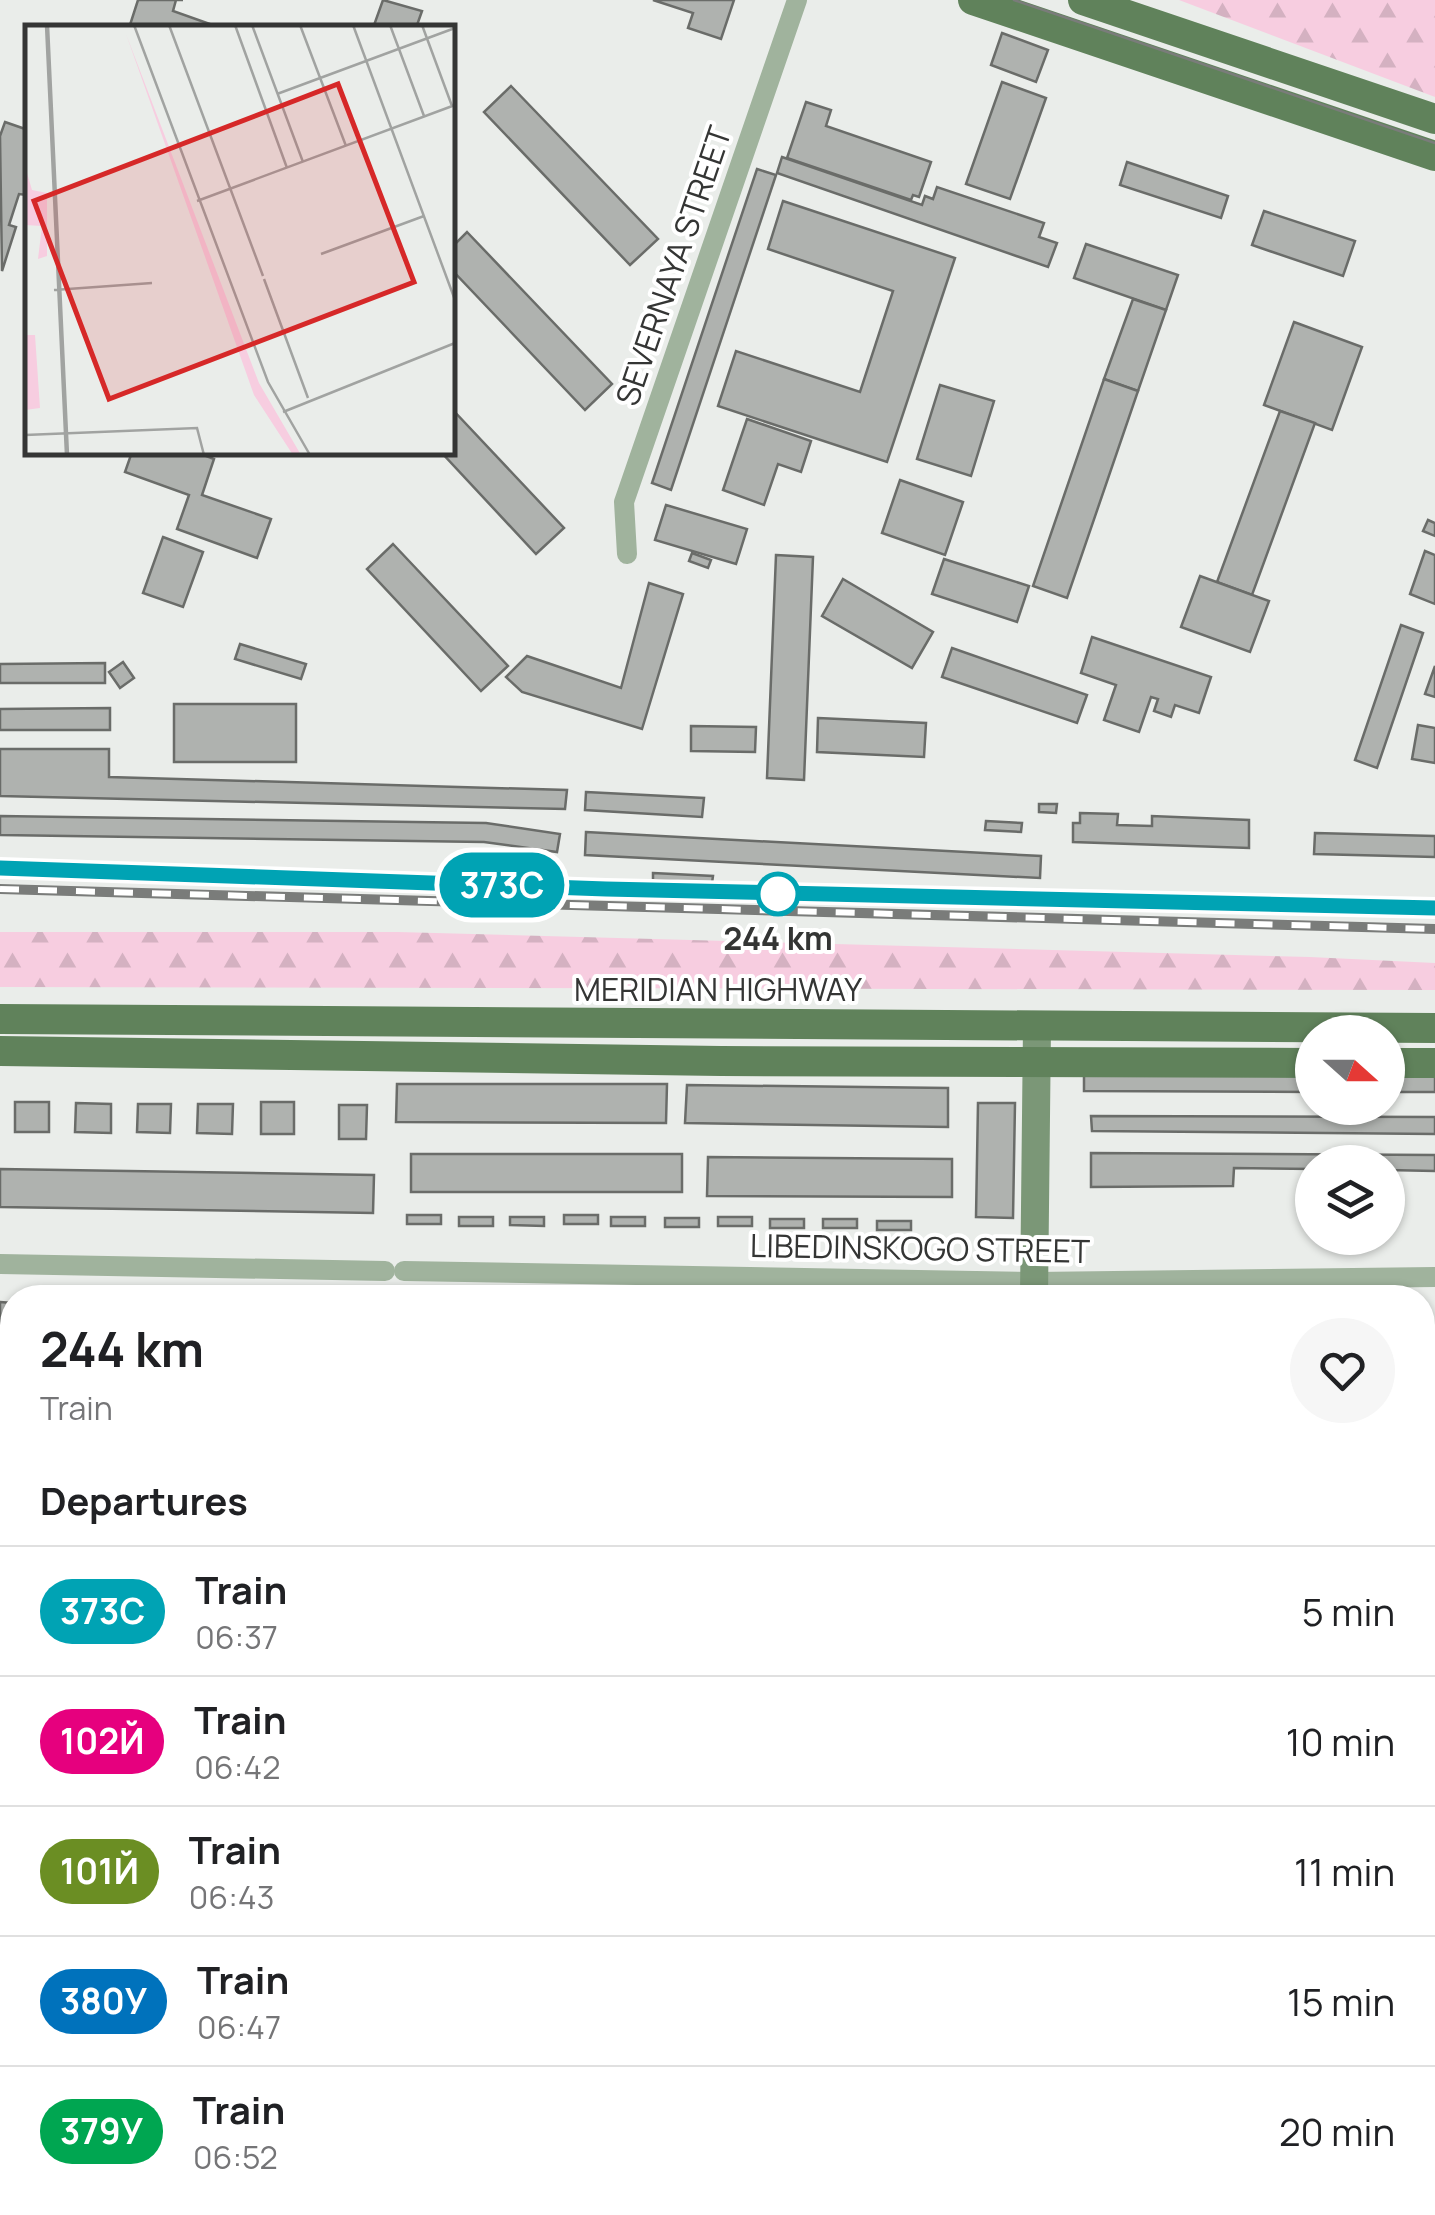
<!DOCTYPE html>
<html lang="en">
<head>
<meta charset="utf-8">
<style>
	:root { --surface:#fff; --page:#f6f6f6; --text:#202124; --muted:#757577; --line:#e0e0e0 }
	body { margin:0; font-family:Manrope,sans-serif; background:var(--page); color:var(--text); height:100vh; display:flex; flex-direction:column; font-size:38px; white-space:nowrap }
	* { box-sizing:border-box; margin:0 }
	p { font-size:32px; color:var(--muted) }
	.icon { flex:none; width:55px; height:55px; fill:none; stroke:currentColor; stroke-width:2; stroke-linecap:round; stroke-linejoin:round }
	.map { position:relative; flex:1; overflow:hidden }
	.panel { position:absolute; left:0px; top:1285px; width:1435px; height:930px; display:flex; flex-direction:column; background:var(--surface); border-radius:40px 40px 0 0; box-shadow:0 2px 8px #0004 }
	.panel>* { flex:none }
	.badge { padding:0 20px; border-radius:32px; font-size:35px; line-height:65px }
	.needle { width:65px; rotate:111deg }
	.controls { position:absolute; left:1295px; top:1015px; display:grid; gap:20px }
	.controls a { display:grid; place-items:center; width:110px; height:110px; border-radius:50%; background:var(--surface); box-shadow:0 2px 8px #0004; font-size:50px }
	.map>.badge { position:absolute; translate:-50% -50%; box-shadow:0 0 0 5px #fff }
	h2 { padding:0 40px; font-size:38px; line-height:90px }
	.round { display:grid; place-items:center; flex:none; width:105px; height:105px; border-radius:52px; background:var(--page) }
	.head { display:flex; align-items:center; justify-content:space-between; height:170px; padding:0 40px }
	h1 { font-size:48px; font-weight:700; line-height:75px }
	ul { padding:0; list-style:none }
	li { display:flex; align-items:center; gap:30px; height:130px; padding:0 40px; border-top:2px solid var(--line) }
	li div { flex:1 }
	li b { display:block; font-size:38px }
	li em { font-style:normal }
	li .badge { min-width:110px; font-weight:700; text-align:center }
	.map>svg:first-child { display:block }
	.grass { fill:#f7cde0 }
	.forest { fill:url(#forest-firs) }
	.building { fill:#afb2af; stroke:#6a6c69; stroke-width:2.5 }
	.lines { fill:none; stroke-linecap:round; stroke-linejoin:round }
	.street { stroke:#a0b39d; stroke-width:20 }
	.secondary { stroke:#7b9777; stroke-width:28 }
	.primary { stroke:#60825b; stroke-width:30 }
	.tram { stroke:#7a7c7a; stroke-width:2.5 }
	.rail-casing { stroke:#7a7c7a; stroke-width:10 }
	.rail { stroke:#fff; stroke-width:6; stroke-dasharray:19; stroke-linecap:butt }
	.line-casing { stroke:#fff; stroke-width:22 }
	.line { stroke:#00a3b4; stroke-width:15 }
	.stop-dot { fill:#fff; stroke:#00a3b4; stroke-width:5 }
	.labels { text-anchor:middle; stroke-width:8; stroke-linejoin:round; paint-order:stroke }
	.street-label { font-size:32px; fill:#343534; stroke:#fff }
	.stop-label { font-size:32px; font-weight:bold; fill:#343534; stroke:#fff }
	.inset-road { fill:none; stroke:#a1a3a1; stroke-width:2.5 }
	.view { fill:#d62828; fill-opacity:0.15; stroke:#d62828; stroke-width:5 }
	.inset-edge { fill:none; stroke:#343534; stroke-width:5 }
</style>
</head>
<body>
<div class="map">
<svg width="1435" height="2215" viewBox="0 0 1435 2215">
	<defs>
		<pattern id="forest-firs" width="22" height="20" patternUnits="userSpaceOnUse" patternTransform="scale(2.5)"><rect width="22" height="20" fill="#f7cde0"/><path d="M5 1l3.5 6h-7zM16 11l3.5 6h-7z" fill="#d4b1c1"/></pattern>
	</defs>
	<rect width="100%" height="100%" fill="#eaedea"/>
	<g class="grass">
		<rect x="1429" y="1343" width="6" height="74"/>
		<rect x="183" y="2203" width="74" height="12"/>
	</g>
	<g class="forest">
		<path d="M1179,0H1435V97Z"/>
		<path d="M0,932H398L1310,957L1435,963V990L0,987Z"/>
	</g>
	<g class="building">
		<path d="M138,0H183H176L173,11L221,28H129Z"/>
		<path d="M383,0L422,11L416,28H373Z"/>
		<path d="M653,0H734L721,39L688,28L693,13Z"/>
		<path d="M1002,33L1048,50L1036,82L991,65Z"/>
		<path d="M1002,82L1046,98L1010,199L966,184Z"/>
		<path d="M511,86L658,239L630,265L484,112Z"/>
		<path d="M806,102L831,110L826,126L931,162L919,197L913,195L911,200L787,158Z"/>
		<path d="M5,122L28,130V195L19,194L9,225L16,227L2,271L0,136Z"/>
		<path d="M782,157L922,205L925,196L933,199L937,187L1044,223L1039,237L1057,243L1048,267L777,173Z"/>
		<path d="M1127,162L1228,196L1221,218L1120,185Z"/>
		<path d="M757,169L776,175L671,490L652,483Z"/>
		<path d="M783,201L955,258L887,462L718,406L736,351L860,392L893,291L768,249Z"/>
		<path d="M1264,211L1355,241L1343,276L1252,245Z"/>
		<path d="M467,232L612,384L585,410L452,270V247Z"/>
		<path d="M1086,244L1178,275L1166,310L1074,278Z"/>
		<path d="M1133,299L1166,310L1138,391L1104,379Z"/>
		<path d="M1294,322L1362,347L1332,430L1264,405Z"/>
		<path d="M1104,379L1138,391L1067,598L1033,586Z"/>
		<path d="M940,385L994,401L971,476L917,459Z"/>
		<path d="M452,409L564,528L536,554L441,452H452Z"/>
		<path d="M1280,411L1315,423L1252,595L1217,582Z"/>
		<path d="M747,419L811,441L801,472L778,464L764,505L723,490Z"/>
		<path d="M132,452H196L214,459L202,495L271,519L257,558L177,529L189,495L125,472Z"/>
		<path d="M900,480L963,502L945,555L882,533Z"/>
		<path d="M666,505L747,529L736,564L655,540Z"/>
		<path d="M1428,520L1435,523V536L1423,531Z"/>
		<path d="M163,537L203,552L183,607L143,593Z"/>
		<path d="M393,544L508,666L481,691L367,569Z"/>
		<path d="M1425,551L1435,555V604L1410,594Z"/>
		<path d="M692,553L711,560L708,568L689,561Z"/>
		<path d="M776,555L813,557L804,780L767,778Z"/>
		<path d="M944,559L1029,586L1017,622L932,594Z"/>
		<path d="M1200,576L1269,601L1250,652L1181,627Z"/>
		<path d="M843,579L933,632L912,668L822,616Z"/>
		<path d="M649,583L683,594L642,729L522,692L506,677L527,656L621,688Z"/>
		<path d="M1401,625L1423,633L1377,768L1355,760Z"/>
		<path d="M1092,637L1211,677L1199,713L1175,705L1171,717L1154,711L1158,699L1151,697L1139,732L1104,720L1116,685L1081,673Z"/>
		<path d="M240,644L306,664L301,679L235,659Z"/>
		<path d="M952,648L1087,695L1077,723L942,677Z"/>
		<path d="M123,662L134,678L120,688L109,672Z"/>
		<path d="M105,663V683H0V664Z"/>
		<path d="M1435,666V697L1425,694Z"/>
		<rect x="174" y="704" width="122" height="58"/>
		<path d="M110,708V730H0V709Z"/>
		<path d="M818,718L926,723L924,757L817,752Z"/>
		<path d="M1418,725L1435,728V763L1412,759Z"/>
		<path d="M691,726L756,727L755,752L691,751Z"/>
		<path d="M0,749H109V777L567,790L565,809L0,796Z"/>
		<path d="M586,792L704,798L702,817L585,810Z"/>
		<path d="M1039,804H1057L1056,813L1039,812Z"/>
		<path d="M1080,813L1118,814L1117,825L1152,826V816L1249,820V848L1073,842V823H1080Z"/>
		<path d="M0,816L486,823L560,834L557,852L484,842L0,835Z"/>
		<path d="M986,821L1022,823L1021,832L985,830Z"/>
		<path d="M586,832L1041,856L1040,878L585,855Z"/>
		<path d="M1315,833L1435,836V857L1314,854Z"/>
		<path d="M653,873L713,876L712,883L653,880Z"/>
		<path d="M1084,1070L1312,1071V1092L1084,1091Z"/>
		<rect x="1388" y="1071" width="47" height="21"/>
		<path d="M397,1084H667L666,1123L396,1122Z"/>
		<path d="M687,1085L948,1088V1127L685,1123Z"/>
		<rect x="15" y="1102" width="34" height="30"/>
		<rect x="261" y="1102" width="33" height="32"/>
		<path d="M76,1103L111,1104V1133L75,1132Z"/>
		<path d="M978,1103H1015L1013,1218L976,1217Z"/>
		<path d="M138,1104H171L170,1133L137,1132Z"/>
		<path d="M198,1104H233L232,1134L197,1133Z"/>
		<path d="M339,1105H367L366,1139H339Z"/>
		<path d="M1091,1116L1435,1117V1134L1092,1131Z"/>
		<path d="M1091,1153L1435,1155V1171L1388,1170V1162H1312V1169L1234,1168L1233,1186L1091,1187Z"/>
		<rect x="411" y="1154" width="271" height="38"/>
		<path d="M708,1157L952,1159V1197L707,1196Z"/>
		<path d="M0,1169L374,1175L373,1213L0,1207Z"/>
		<rect x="407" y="1215" width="34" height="9"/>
		<rect x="564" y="1215" width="34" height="9"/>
		<rect x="459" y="1217" width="34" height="9"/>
		<path d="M510,1217H544V1226L510,1225Z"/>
		<rect x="611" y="1217" width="34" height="9"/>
		<rect x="718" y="1217" width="34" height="9"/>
		<rect x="665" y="1218" width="34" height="9"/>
		<rect x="770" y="1219" width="34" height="9"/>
		<rect x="823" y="1219" width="34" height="9"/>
		<rect x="877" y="1221" width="34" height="9"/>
		<path d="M0,1302L12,1303V1338H0Z"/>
		<rect x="0" y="1886" width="12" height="35"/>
		<rect x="1422" y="1910" width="13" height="25"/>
		<rect x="6" y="1924" width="6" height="41"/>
		<path d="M1422,2034L1435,2035V2083H1422Z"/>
		<rect x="1422" y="2145" width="6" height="29"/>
		<path d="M0,2164H11L10,2215H0Z"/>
		<rect x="31" y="2202" width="35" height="13"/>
		<rect x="304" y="2202" width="40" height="13"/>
		<rect x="564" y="2202" width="26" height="13"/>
		<rect x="744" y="2202" width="46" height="13"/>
		<path d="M830,2202H859L860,2215H831Z"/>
		<rect x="1193" y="2202" width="44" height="13"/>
		<rect x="445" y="2204" width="35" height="11"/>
	</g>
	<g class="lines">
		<g class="street">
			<path d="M627,554L624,502L797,0"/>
			<path d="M0,1264L385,1271"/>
			<path d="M404,1271L1035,1282L1435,1277"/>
			<path d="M1422,1693H1435"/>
			<path d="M1422,1805H1435"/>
			<path d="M1422,2118H1435"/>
			<path d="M393,2202V2215"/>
		</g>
		<g class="secondary">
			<path d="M1034,1298L1037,1026"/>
			<path d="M1030,2202V2215"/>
		</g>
		<g class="primary">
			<path d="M973,0L1435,156"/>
			<path d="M1083,0L1435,119"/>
			<path d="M0,1019L1435,1028"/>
			<path d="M0,1051L721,1061L1312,1063"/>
			<path d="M1388,1063H1435"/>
		</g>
		<path class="tram" d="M1014,0L1435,143"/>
		<defs>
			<g id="rail">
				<path d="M0,868L571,888L1435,908"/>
				<path d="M0,889L1435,929"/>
			</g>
		</defs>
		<use href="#rail" class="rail-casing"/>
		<use href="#rail" class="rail"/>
	</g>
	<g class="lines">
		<defs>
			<path id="line" d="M0,868L606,889L1435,908"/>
		</defs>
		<use href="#line" class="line-casing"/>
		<use href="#line" class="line"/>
	</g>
	<circle class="stop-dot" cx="778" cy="894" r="20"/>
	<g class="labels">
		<g class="street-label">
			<text transform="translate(674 266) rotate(-71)" y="11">SEVERNAYA STREET</text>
			<text x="718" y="1001">MERIDIAN HIGHWAY</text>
			<text transform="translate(920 1249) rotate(1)" y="11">LIBEDINSKOGO STREET</text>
		</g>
		<g class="stop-label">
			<text x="778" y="950">244 km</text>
		</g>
	</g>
	<g transform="translate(25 25)">
		<rect width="430" height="430" fill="#eaedea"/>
		<path d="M101,9L234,358L276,430H268L229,370ZM0,141L7,165L22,168V231L13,234L17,201L0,200ZM0,310H10L15,383L0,385Z" fill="#f7cde0"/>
		<path class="inset-road" d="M21,0L41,430M23,0L43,430M109,0L243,357L285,430M144,0L238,251M210,0L262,143M227,0L278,137M275,0L321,121M328,0L430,275M365,0L399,91M397,0L427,81M252,69L430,3M172,176L430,80M296,229L399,191M239,254L283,373M29,265L127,258M258,387L430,318M0,410L172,403L179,430"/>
		<path class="view" d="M313,59L389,257L84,374L9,176Z"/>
		<rect width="430" height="430" class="inset-edge"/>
	</g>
</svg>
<div class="controls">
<a><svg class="needle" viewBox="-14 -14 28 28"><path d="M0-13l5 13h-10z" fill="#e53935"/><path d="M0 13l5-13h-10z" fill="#757577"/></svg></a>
<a><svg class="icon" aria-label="layers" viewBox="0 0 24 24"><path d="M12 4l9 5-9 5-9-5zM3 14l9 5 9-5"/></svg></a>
</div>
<b class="badge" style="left:502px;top:885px;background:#00a3b4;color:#fff">373C</b>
<section class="panel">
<div class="head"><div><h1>244 km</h1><p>Train</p></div><a class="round"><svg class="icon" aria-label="heart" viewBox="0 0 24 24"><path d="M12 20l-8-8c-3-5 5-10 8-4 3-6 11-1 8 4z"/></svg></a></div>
<h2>Departures</h2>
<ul>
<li><span class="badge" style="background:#00a3b4;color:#fff">373C</span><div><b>Train</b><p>06:37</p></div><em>5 min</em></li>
<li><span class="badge" style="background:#e6007e;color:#fff">102Й</span><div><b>Train</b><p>06:42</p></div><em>10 min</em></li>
<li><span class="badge" style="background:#6b8e23;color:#fff">101Й</span><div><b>Train</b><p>06:43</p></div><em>11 min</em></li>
<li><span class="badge" style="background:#0072bc;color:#fff">380У</span><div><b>Train</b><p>06:47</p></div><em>15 min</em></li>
<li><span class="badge" style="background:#00a651;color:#fff">379У</span><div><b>Train</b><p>06:52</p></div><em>20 min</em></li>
</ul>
</section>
</div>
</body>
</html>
